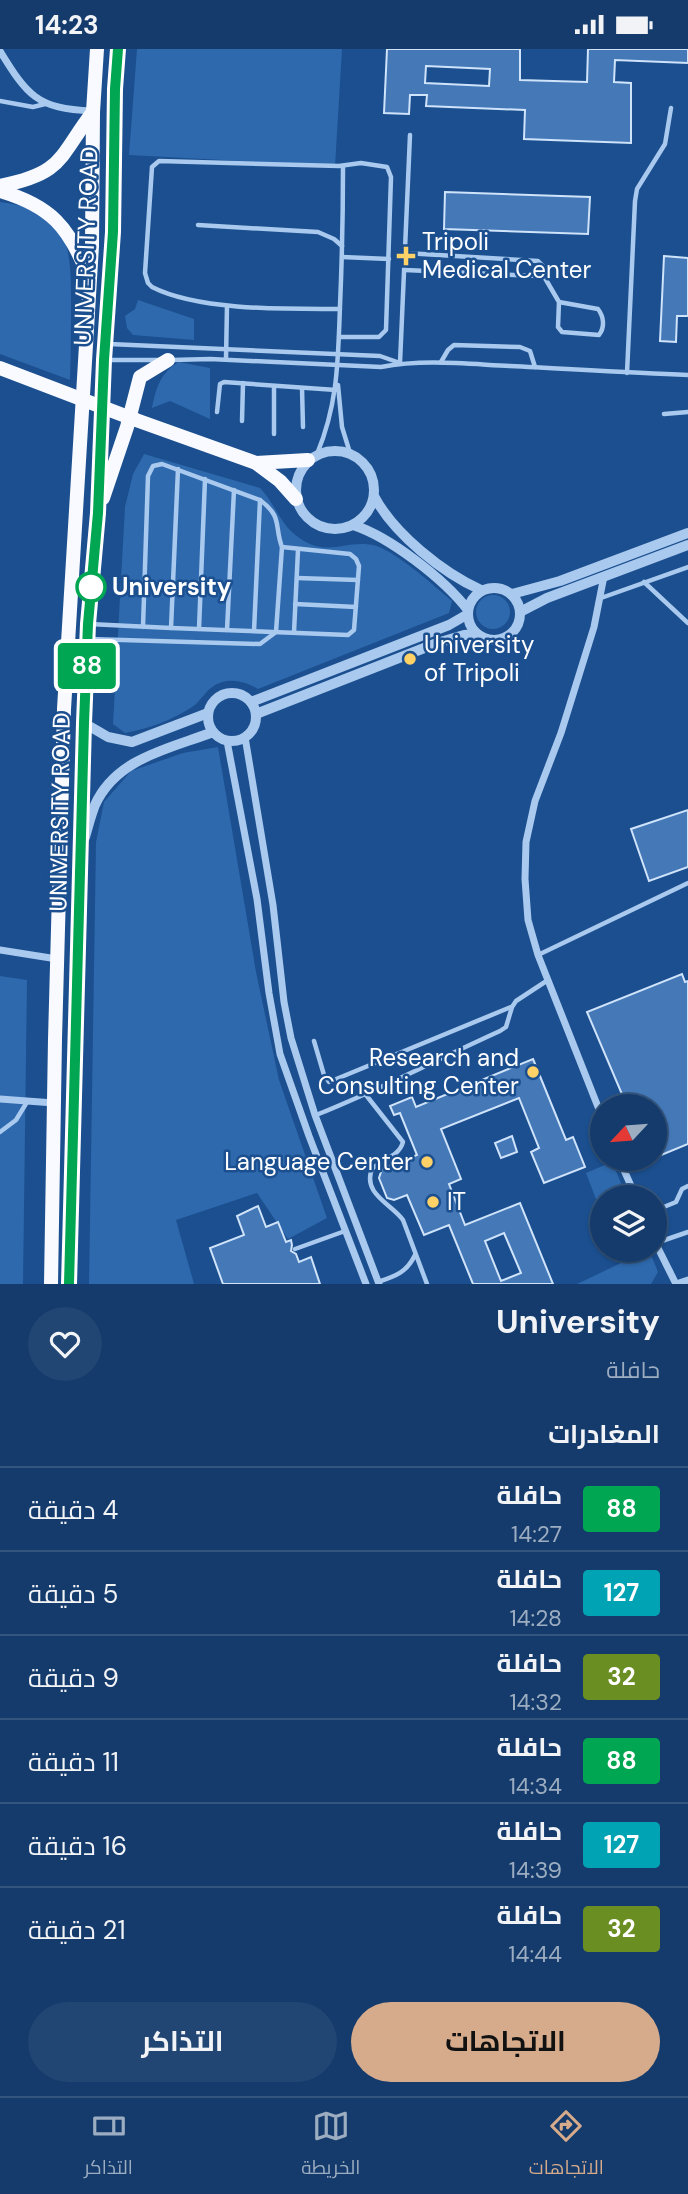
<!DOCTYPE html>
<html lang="ar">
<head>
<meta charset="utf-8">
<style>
	:root { --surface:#143b6b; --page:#214673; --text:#f1f3f6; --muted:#9dadc1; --line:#33557e; --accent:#d6ab8b }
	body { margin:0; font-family:"DM Sans",Cairo,sans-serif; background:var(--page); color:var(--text); direction:rtl; height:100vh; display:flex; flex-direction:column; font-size:26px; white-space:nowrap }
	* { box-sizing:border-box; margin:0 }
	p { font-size:23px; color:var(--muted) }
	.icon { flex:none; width:38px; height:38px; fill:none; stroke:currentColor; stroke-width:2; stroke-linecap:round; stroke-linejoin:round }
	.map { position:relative; height:1235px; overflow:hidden; direction:ltr }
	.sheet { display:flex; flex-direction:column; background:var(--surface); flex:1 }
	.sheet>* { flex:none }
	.badge { padding:0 14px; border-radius:5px; font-size:24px; line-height:46px }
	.needle { width:46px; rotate:244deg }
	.tools { position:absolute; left:590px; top:1045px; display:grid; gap:14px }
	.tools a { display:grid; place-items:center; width:77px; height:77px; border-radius:50%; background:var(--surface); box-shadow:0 2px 5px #0004,0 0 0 2px var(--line); font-size:35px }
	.map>.badge { position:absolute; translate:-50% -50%; box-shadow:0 0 0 4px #fff }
	h2 { padding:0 28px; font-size:26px; line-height:63px }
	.round { display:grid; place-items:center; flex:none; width:74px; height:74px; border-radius:37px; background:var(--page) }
	.headline { display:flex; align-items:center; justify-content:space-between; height:119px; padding:0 28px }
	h1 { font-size:33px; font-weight:700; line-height:52px }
	.cta { display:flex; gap:14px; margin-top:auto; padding:14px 28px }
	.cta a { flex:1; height:80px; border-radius:42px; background:var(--accent); color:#111; font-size:28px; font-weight:700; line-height:80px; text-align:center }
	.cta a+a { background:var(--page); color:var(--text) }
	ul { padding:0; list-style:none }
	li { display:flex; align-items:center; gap:21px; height:84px; padding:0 28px; border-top:2px solid var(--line) }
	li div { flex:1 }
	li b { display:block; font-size:26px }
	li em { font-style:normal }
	li .badge { min-width:77px; font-weight:700; text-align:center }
	.status { display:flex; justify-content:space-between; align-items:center; height:49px; padding:0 35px; background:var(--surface); direction:ltr }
	.status svg { height:19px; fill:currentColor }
	.menu { display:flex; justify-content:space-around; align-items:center; height:98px; border-top:2px solid var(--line); background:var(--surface); font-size:19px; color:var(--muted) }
	.menu a { display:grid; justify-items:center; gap:4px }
	.menu .current { color:var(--accent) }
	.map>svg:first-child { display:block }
	.green { fill:#2e69ad }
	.building { fill:#4478b7; stroke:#cfe3fa; stroke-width:2; fill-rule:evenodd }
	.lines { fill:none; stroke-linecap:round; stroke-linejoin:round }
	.service { stroke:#a9c9ee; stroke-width:4.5 }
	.minor { stroke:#a9c9ee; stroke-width:7 }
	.tertiary { stroke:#a9c9ee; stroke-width:10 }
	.trunk { stroke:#f8faff; stroke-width:14 }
	.trunk-bridge { stroke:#f8faff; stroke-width:14 }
	.line-casing { stroke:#fff; stroke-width:16 }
	.line { stroke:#00a651; stroke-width:10 }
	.poi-dot { fill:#ffd166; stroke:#1b4f8f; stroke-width:2.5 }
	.stop-dot { fill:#fff; stroke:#00a651; stroke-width:3.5 }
	.labels { text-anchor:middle; stroke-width:5; stroke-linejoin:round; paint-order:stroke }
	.poi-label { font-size:24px; fill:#fff; stroke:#1b4f8f; text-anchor:start }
	.street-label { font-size:24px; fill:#fff; stroke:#1b4f8f }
	.stop-label { font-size:24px; font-weight:bold; fill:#fff; stroke:#1b4f8f; text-anchor:start }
</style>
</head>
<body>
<div class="status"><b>14:23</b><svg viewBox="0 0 49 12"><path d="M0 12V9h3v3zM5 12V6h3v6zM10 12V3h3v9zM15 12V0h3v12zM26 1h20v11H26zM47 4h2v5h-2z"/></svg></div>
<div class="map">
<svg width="688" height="1235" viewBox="0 0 688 1235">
	<rect width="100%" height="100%" fill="#1b4f8f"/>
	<g class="green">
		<path d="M137,0H342L335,117L129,106Z"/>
		<path d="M0,153C66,161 71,191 71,250C71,277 71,304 70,331L0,305Z"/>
		<path d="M138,251L194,270V291L133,286L127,279L125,267L135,260Z"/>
		<path d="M179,313L210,319V370L170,352L152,359C156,339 160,324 179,313Z"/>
		<path d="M144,405L260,439C273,452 279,471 292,483C324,512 342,490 373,496C395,501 434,537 452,552L449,564L258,640C244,632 226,627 211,639C204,644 200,653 192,658C172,671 148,680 125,684L113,675L125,458L133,425Z"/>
		<circle cx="493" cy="563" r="17"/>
		<path d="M218,698L256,923L279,1031L327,1169L288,1190L257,1144L176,1171L194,1235H89L96,793L104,753L131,722L183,704Z"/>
		<path d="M0,927L27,931L23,1235H0Z"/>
		<path d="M612,1113L627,1148H602V1166L586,1124Z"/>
		<path d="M616,1201H649L658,1223L651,1235H577L621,1214Z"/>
	</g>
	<g class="building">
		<path d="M387,0H520V31L587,33L588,0H688V14L615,11L614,33L631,34V94L524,90L525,61L426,57L427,46H410L409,65L384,64ZM426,17L490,20L489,37L425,34Z"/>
		<path d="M445,143L590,148L588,185L444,180Z"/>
		<path d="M664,207L688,209V267H677L676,293L660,292Z"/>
		<path d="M688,761V818L649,832L631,780Z"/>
		<path d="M682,925L685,933L688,932V1095L654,1109V1057H627L587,963Z"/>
		<path d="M533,1010L566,1091L573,1088L585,1118L544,1134L531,1103L539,1099L519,1049L441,1080L461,1130L449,1135L465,1176L520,1154L553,1235H473L449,1176L424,1186L407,1146L394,1151L387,1149L379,1129L382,1120L417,1106L400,1064L394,1066L390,1057L412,1048L416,1058ZM504,1184L521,1224L501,1232L485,1192Z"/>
		<path d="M512,1087L517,1103L501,1109L495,1094Z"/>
		<path d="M258,1157L266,1178L278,1173L286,1193L291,1191L292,1196L291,1202L296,1205L299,1213L311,1208L320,1235H223L210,1199L244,1186L237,1167Z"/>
	</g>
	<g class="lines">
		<g class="service">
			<path d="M0,52L33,58L45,55"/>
			<path d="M198,176L318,183L334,190L342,197"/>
			<path d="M342,208L389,210"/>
			<path d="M405,221L537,227L542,224L543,217L538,212L405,204"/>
			<path d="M542,224L559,253L558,278L562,283L599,286C605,278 604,268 598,260L559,253"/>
			<path d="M339,288H379L386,281L391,128L387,118L361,114L339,117L159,112L152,118L145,224L148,234L152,238C199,262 288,260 340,260"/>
			<path d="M109,295L380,307L400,314"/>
			<path d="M226,310L227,257"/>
			<path d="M105,311H159"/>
			<path d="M172,311L210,310L381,318C424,310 467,315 510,317C570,320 629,324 688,326"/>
			<path d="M441,313L448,301L454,296L520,298L530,302L535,318"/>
			<path d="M400,314L410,86"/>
			<path d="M627,324L635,152L637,140L665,95L671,59"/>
			<path d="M338,336L342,378L350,404"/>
			<path d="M302,339L303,378"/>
			<path d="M217,363L220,335L224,333L336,341"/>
			<path d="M664,365L688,363"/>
			<path d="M242,372L243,334"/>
			<path d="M274,385V337"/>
			<path d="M317,405C338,355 338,311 340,257C342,210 343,164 343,117"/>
			<path d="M297,529L358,531"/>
			<path d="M644,533L688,574"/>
			<path d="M601,549L688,518"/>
			<path d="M295,555L356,558"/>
			<path d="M89,575L171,579L348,586L354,581L359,517L356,510L350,505L282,498C274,477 283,468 260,451L162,415L153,417L148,427L143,578"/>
			<path d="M171,579L178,420"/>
			<path d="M199,580L205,430"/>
			<path d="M227,581L234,441"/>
			<path d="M254,582L260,451"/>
			<path d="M294,583L298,501"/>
			<path d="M89,590L260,595L276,583L282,498"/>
			<path d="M538,906L688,834"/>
			<path d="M314,992L324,1026L329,1033L511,958"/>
			<path d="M366,1046L403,1093C399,1108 382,1110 372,1120C362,1145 392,1155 403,1171L427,1235"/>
			<path d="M316,1066C379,1041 438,1010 500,982L506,978L512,958L516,952L548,931"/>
			<path d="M0,1083L16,1071L27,1053"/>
			<path d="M654,1162L676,1153L682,1140L688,1137"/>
			<path d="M656,1194L688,1183"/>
			<path d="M295,1200L345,1182"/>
			<path d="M378,1233C396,1227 407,1223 415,1206"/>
		</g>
		<g class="minor">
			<path d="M0,2C27,46 37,60 92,62"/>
			<path d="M245,688L273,856L284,953L291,989L315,1066L379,1235"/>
			<path d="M227,692L257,850L269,944L280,1005L309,1087L366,1235"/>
			<path d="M0,901L57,910"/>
			<path d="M0,1050L54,1054"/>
			<path d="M602,1068L538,906L528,871L525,830L526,793L535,752L561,684L594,578L604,527"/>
			<path d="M619,1110L636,1148"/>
			<path d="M654,1191L676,1235"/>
			<path d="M676,1235L688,1231"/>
		</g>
		<g class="tertiary">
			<circle cx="335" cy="441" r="39"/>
			<path d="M374,447C394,485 443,524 481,541"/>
			<path d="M353,476C390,488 444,530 468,561"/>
			<circle cx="494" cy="565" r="26"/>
			<path d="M512,545L560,532L688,484"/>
			<path d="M520,563L547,549L688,496"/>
			<circle cx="232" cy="668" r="24"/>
			<path d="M251,653L449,576L468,565"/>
			<path d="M256,665L437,594L464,586L477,585"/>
			<path d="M84,674L108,688L132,693L208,664"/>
			<path d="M85,788C88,778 91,766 95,756C116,709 169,700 213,683"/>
		</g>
		<g class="trunk">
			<path d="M0,137C64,124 58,109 93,63"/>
			<path d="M0,142C51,157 69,178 88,226"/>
			<path d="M136,371L256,414L280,432L296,450"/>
			<path d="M256,414L308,411"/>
			<path d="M103,449L127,378L140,328L168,311"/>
			<path d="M51,1235L55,990L64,660L92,197L93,63L97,0"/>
			<path d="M69,1235L84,674L88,575L98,464L104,311L113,183L115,40L118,0"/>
		</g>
		<path class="trunk-bridge" d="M0,319L136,371"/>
	</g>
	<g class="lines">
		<defs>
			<path id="line" d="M69,1235L84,674L88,575L98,464L104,311L113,183L115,40L118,0"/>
		</defs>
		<use href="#line" class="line-casing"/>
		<use href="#line" class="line"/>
	</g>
	<g class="poi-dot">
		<path d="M402.5 196.5h7v7h7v7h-7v7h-7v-7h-7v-7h7z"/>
		<circle cx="410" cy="610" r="7"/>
		<circle cx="533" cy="1023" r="7"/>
		<circle cx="427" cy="1113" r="7"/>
		<circle cx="433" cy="1153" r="7"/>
	</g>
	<circle class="stop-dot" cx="91" cy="538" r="14"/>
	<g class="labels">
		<g class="poi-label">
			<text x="422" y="201">Tripoli<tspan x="422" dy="28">Medical Center</tspan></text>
			<text x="424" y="604">University<tspan x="424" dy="28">of Tripoli</tspan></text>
			<text x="519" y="1017" text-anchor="end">Research and<tspan x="519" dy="28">Consulting Center</tspan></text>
			<text x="413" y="1121" text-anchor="end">Language Center</text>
			<text x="447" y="1161">IT</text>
		</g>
		<g class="street-label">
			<text transform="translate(86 197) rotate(-88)" y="8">UNIVERSITY ROAD</text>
			<text transform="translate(60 763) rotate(-89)" y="8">UNIVERSITY ROAD</text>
		</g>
		<g class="stop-label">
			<text x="112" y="546">University</text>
		</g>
	</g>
</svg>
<div class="tools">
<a><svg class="needle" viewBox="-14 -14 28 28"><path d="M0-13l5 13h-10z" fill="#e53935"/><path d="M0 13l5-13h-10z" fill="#9dadc1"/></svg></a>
<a><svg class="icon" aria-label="layers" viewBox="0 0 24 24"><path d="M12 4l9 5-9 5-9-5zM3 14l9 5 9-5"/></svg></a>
</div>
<b class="badge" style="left:87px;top:617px;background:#00a651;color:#fff">88</b>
</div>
<section class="sheet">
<div class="headline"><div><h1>University</h1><p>حافلة</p></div><a class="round"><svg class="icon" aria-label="heart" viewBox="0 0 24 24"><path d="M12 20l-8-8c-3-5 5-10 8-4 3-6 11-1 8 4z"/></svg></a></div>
<h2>المغادرات</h2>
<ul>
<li><span class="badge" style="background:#00a651;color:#fff">88</span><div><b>حافلة</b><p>14:27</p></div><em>4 دقيقة</em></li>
<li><span class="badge" style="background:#00a3b4;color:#fff">127</span><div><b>حافلة</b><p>14:28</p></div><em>5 دقيقة</em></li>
<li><span class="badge" style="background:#6b8e23;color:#fff">32</span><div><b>حافلة</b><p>14:32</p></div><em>9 دقيقة</em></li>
<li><span class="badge" style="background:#00a651;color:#fff">88</span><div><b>حافلة</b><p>14:34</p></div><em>11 دقيقة</em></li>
<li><span class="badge" style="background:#00a3b4;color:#fff">127</span><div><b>حافلة</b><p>14:39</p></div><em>16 دقيقة</em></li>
<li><span class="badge" style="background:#6b8e23;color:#fff">32</span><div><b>حافلة</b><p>14:44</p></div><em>21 دقيقة</em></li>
</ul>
<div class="cta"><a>الاتجاهات</a><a>التذاكر</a></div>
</section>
<nav class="menu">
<a class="current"><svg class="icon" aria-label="directions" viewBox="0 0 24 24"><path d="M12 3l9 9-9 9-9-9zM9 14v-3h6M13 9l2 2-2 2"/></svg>الاتجاهات</a>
<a><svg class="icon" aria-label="map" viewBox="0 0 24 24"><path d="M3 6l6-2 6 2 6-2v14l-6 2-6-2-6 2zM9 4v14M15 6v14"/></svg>الخريطة</a>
<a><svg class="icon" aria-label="tickets" viewBox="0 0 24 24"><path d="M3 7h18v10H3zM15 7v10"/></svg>التذاكر</a>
</nav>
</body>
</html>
